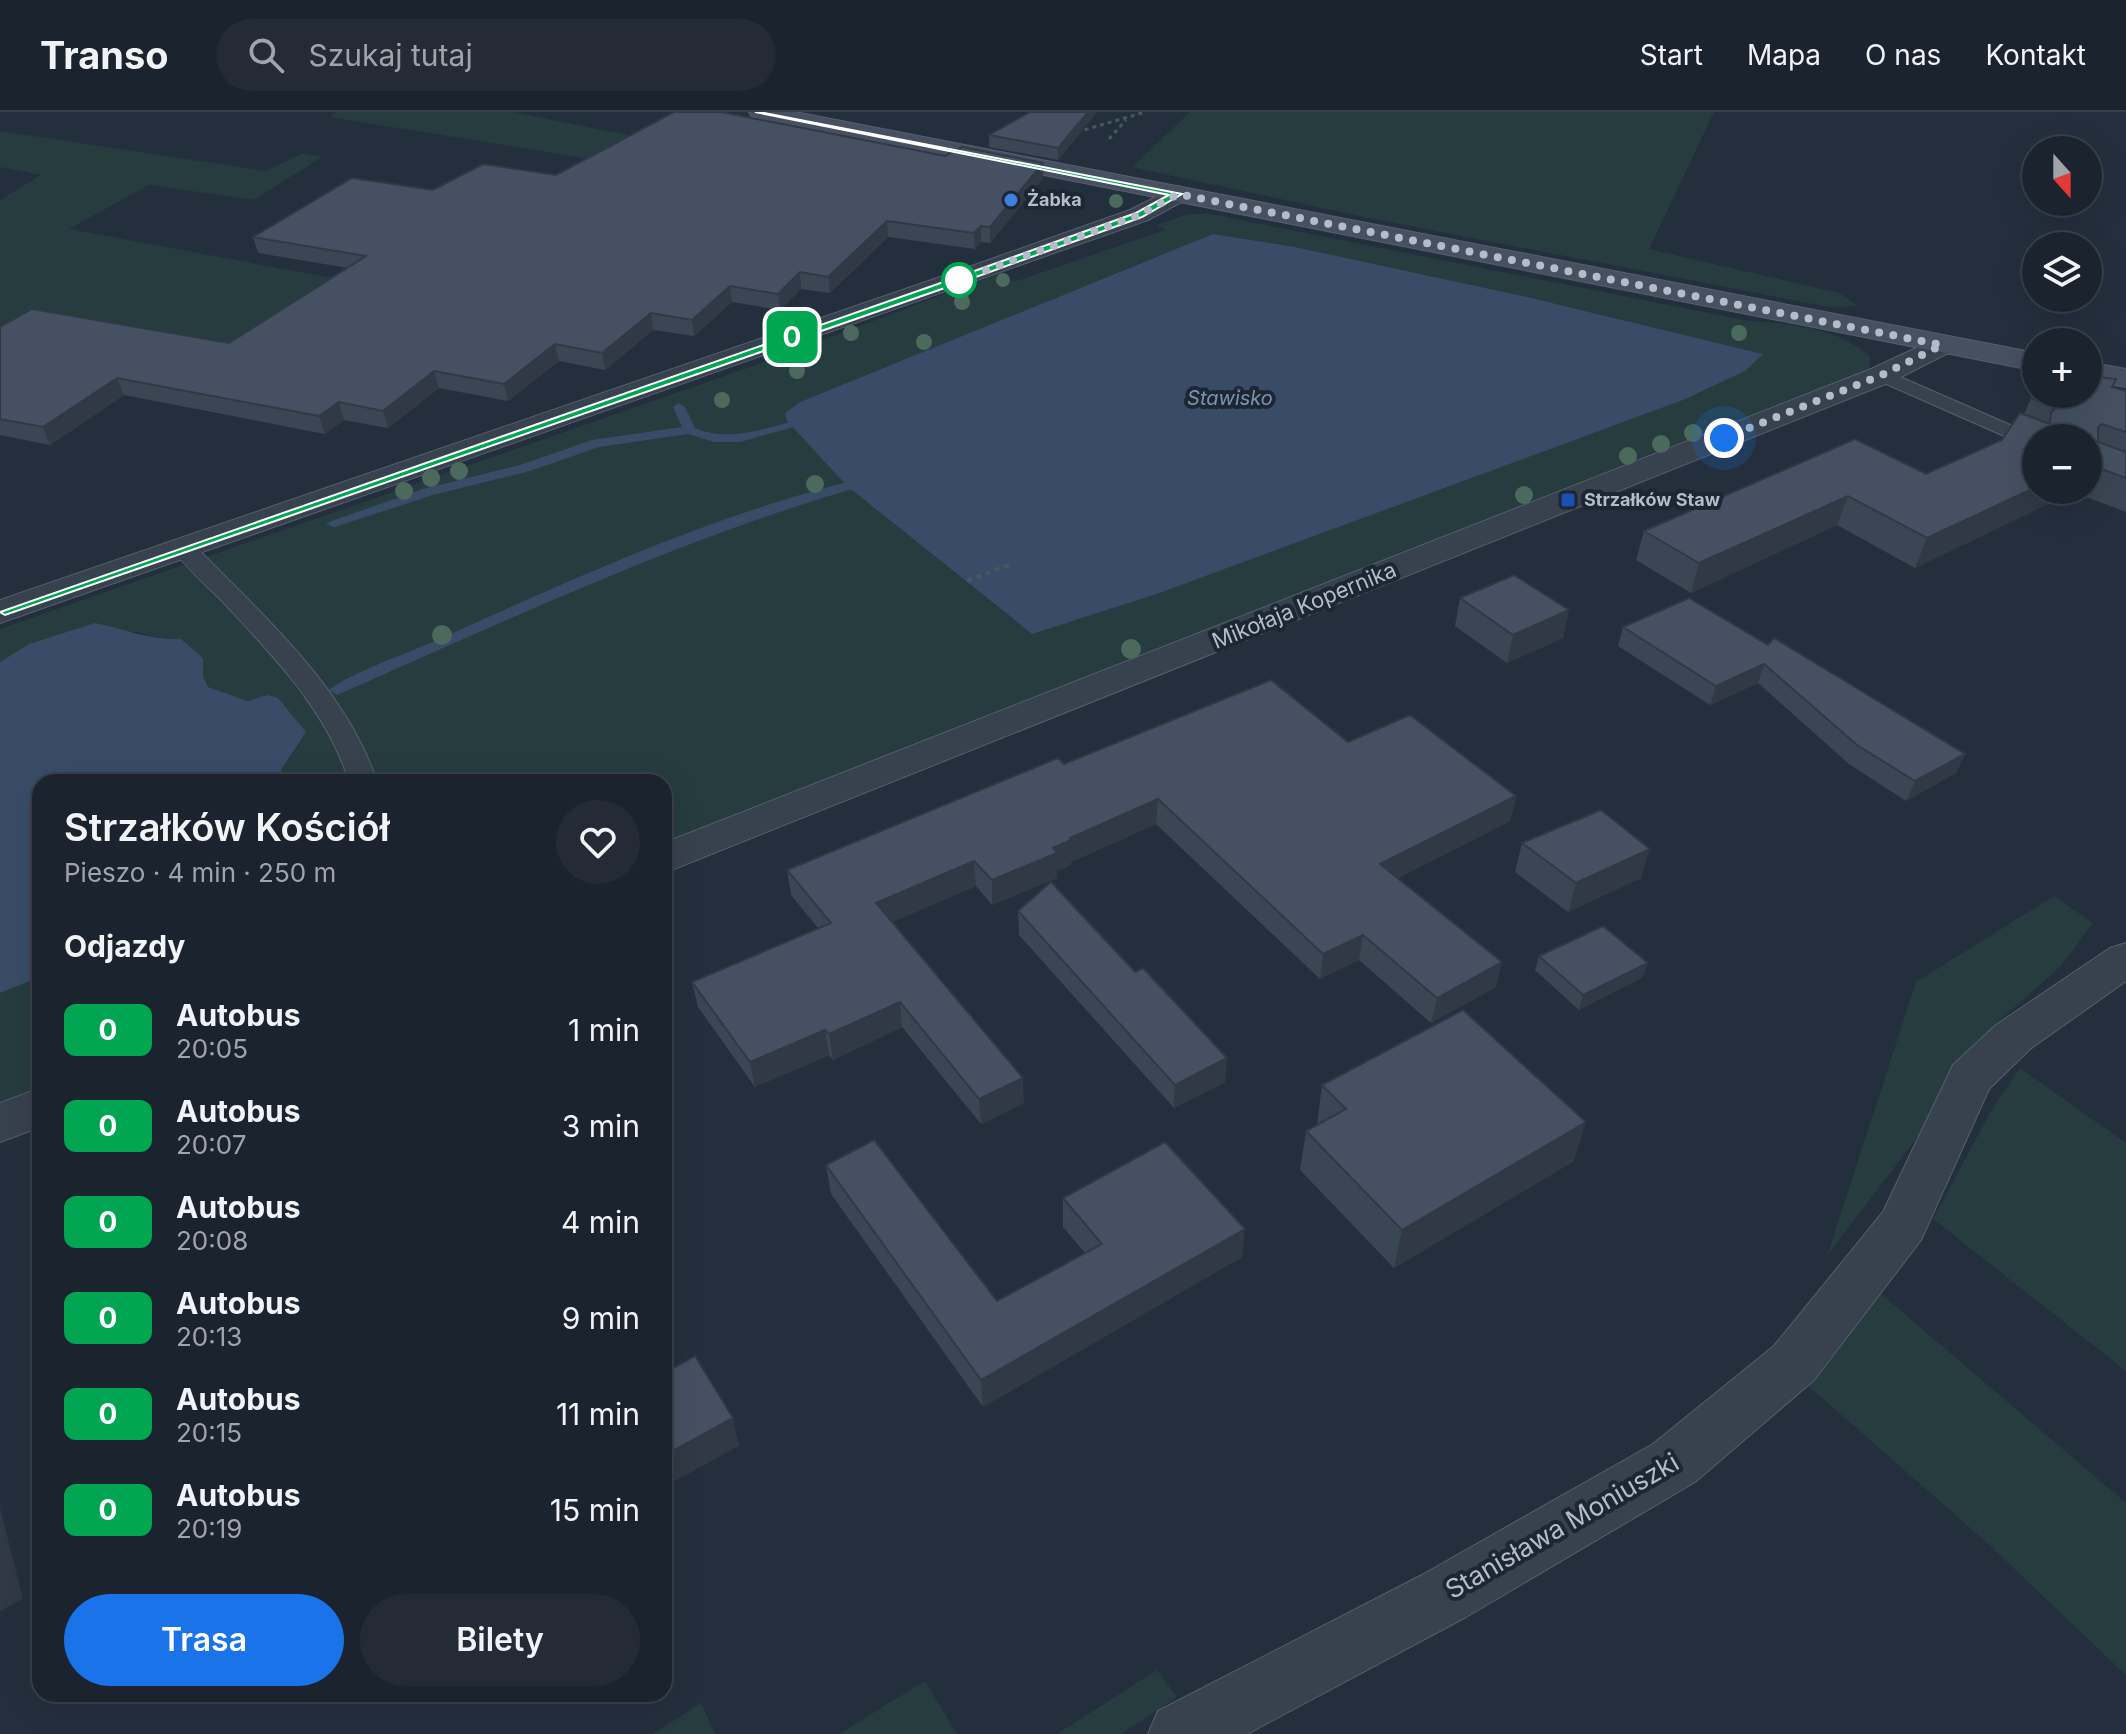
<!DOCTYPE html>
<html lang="pl">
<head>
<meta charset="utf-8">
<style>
	:root { --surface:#1b232e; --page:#242b36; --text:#f1f3f6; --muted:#a0a4aa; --line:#39404a; --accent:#1a73e8 }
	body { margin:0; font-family:Inter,sans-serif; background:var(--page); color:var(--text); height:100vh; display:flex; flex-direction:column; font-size:30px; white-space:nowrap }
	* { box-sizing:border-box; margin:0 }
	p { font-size:26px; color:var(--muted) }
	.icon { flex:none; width:44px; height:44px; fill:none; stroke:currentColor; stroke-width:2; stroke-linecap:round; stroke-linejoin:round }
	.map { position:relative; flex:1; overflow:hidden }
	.sheet { position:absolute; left:32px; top:662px; width:640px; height:928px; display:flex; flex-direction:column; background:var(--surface); border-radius:24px; box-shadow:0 8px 32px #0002,0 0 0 2px var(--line) }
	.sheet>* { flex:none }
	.badge { padding:0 16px; border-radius:12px; font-size:28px; line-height:52px }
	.needle { width:52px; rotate:159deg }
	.buttons { position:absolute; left:2022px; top:24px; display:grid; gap:16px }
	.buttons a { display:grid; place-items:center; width:80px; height:80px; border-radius:50%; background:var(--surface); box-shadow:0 8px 32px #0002,0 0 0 2px var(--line); font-size:40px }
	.you { position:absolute; width:40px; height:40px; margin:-20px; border:6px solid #fff; border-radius:50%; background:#1a73e8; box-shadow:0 0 0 12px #1a73e833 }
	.map>.badge { position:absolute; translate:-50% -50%; box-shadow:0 0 0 4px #fff }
	h2 { padding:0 32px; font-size:30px; line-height:72px }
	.round { display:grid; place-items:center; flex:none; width:84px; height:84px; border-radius:42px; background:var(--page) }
	.headline { display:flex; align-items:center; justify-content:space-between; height:136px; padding:0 32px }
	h1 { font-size:38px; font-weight:600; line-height:60px }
	.button { display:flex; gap:16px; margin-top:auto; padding:16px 32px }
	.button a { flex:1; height:92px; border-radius:48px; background:var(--accent); color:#fff; font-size:32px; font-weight:600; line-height:92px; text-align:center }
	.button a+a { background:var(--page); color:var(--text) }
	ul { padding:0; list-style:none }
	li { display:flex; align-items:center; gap:24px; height:96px; padding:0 32px }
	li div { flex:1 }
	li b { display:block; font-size:30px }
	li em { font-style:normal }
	li .badge { min-width:88px; font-weight:700; text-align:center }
	header { display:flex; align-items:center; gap:48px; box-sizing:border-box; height:112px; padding:0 40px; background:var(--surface); border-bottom:2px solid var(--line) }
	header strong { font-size:38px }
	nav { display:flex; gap:44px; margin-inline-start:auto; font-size:28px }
	.search { width:560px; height:72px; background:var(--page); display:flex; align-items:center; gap:20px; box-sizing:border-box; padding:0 28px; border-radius:44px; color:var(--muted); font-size:30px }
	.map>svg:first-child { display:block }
	.green { fill:#263c3f; fill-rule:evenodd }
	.water { fill:#394c67 }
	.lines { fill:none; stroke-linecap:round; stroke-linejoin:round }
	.stream { fill:#394c67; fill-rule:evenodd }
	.lane-casing { stroke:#565f6c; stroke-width:2 }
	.street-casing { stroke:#565f6c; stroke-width:2 }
	.secondary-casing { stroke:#565f6c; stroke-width:2 }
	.path-far1 { stroke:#44595c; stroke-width:3; stroke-dasharray:4 4; stroke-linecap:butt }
	.path { stroke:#44595c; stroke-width:4; stroke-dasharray:5 5; stroke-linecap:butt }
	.lane { fill:#38414e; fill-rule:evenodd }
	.street { fill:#38414e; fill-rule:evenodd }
	.secondary { fill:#465061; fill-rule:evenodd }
	.tree { fill:#4b6a5d }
	.wall { fill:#3b4654; fill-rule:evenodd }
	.shaded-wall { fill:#303945 }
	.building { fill:#455162; stroke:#303945; stroke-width:2 }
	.line { fill:#00a651; stroke:#fff; stroke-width:2 }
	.walk { stroke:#b4bcc9; stroke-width:8; stroke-dasharray:0 14.4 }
	.shop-dot { fill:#3f7fe0; stroke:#1d2633; stroke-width:3 }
	.stop-dot { fill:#fff; stroke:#00a651; stroke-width:4 }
	.transit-dot { fill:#1a4fb4; stroke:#1d2633; stroke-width:3 }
	.labels { text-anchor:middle; stroke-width:8; stroke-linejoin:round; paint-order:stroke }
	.far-poi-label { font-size:18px; font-weight:bold; fill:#b4bcc9; stroke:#1d2633; text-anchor:start }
	.far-water-label { font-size:20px; font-style:italic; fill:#7c92b1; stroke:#1d2633 }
	.street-label { font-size:22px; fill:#b4bcc9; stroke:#1d2633 }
	.near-street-label { font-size:26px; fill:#b4bcc9; stroke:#1d2633 }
</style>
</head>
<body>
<header>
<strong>Transo</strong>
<div class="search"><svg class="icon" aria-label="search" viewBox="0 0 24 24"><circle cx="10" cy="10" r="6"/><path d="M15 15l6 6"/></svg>Szukaj tutaj</div>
<nav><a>Start</a><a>Mapa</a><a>O nas</a><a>Kontakt</a></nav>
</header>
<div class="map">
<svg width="2126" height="1622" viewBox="0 0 2126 1622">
	<rect width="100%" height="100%" fill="#242f3e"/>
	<g class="green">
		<path d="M336,0H514L757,49L732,70L330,5Z"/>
		<path d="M1190,0H1714L1649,137L1839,181L1858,194L1829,195L1369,106L1132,55Z"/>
		<path d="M0,19L266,59L303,41L322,45L254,88L149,73L69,117L365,172L227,236L0,222V88L41,63L0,55Z"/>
		<path d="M1188,102H1210L1749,209C1787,211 1842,216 1870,245V255L1864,260L664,731V670H285L281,659L306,620L267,583L249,589L208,575L203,565V546L139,520H70L29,532L0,550V517L759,252L998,162L1014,170L1165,118L1157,113ZM1213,122L1295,135L1527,185L1763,242L1683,288L1157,482L1074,509L1021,514L847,374L787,309L785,301L800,290Z"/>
		<path d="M2054,784L2093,811L2062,853L1999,909L1958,954L1916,1027L1827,1144L1916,870Z"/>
		<path d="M40,865V974L0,990V881Z"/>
		<path d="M2020,956L2126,1031V1259L1933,1107L1992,997Z"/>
		<path d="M1880,1181L2126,1391V1563L1985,1429L1804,1270Z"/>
		<path d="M1157,1558L1177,1585L1121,1622H1057Z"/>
		<path d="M925,1569L957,1622H839Z"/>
		<path d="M701,1591L715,1622H653Z"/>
	</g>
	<g class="water">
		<path d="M1213,122L1295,135L1527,185L1763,242L1745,259L1683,288L1157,482L1032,522L847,374L787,309L785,301L800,290Z"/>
		<path d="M95,511C124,517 152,529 181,527L203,546V565L208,575L248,589L267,583L278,586L306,620L281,658L285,670H40V865L0,881V550L29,532Z"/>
	</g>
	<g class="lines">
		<g class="stream">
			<path d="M679,291L685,295L695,316C727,330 759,318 791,310L797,314L740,330H714L688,322L599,335L530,359L433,383L338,414L333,415L326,411L423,377L520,353L592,328L682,315L673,295Z"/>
			<path d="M847,370L852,371V377C675,429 510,507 342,581L337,583L329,578C343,565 406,541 428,532C564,471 702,407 847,370Z"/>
		</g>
		<defs>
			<g id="lane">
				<path d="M1882,257L2040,326H2036V338L1875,267L1872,263L1875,259Z"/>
				<path d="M184,429L192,431C260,501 346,575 377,670H349C328,599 272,543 223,490C206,473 186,456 172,436L176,431Z"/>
			</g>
			<g id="street">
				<path d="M1178,74L1187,77L1191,82L1187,87L1148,108L0,511V488L949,162L1130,98Z"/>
				<path d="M1942,224L1952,227L1956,233L1952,239L1893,269L664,761V731L1871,257Z"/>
				<path d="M2126,831V869L2030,937L1989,977L1921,1128L1814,1268L1695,1370L1466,1505L1247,1622H1148L1158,1599L1422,1463L1653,1332L1774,1234L1883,1100L1953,953L1996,913L2110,836Z"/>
				<path d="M40,976V1015L0,1030V991Z"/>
			</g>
			<g id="secondary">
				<path d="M749,0H795L2036,241V259L760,7L752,5Z"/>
				<path d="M2088,250L2126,257V275L2088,268Z"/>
			</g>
		</defs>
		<use href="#lane" class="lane-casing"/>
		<use href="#street" class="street-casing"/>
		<use href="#secondary" class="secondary-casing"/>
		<g class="path-far1">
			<path d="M1077,20L1145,0"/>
			<path d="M1109,27L1126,8"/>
		</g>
		<path class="path" d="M967,469L1011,452"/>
		<use href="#lane" class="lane"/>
		<use href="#street" class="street"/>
		<use href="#secondary" class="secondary"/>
	</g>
	<g class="tree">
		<circle cx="1116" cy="89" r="7"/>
		<circle cx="1003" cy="168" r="7"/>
		<circle cx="962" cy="190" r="8"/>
		<circle cx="851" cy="221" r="8"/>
		<circle cx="1739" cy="221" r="8"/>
		<circle cx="924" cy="230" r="8"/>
		<circle cx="797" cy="259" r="8"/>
		<circle cx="722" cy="288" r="8"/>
		<circle cx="1693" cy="321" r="9"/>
		<circle cx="1661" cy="332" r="9"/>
		<circle cx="1628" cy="344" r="9"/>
		<circle cx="459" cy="359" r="9"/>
		<circle cx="431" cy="366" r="9"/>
		<circle cx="815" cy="372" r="9"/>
		<circle cx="404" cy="379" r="9"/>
		<circle cx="1524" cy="383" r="9"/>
		<circle cx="442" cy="523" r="10"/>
		<circle cx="1131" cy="537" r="10"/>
	</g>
	<g class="wall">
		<path d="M1030,0H1097L1058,48L989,35V23Z"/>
		<path d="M945,44L1043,51V66L990,131L981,130L975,137L888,125L830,181L801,177L780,198L732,190L694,224L653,218L605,258L559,249L508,289L439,276L388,316L344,308L325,322L124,283L50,333L0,323V215L229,231L348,156L258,141L253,125L433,78L556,63Z"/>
		<path d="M2112,275L2126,279V400L2073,380L1915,456L1837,413L1691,481L1636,448L1644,419L1926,362L2002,328L2024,302L2031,286ZM2088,326V378H2036Z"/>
		<path d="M1460,486L1569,498L1563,526L1507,551L1455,514Z"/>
		<path d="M1623,515L1768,533L1965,642L1956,661L1906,689L1849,652L1758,571L1710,593L1618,534Z"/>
		<path d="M1348,630L1516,684L1510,709L1398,766L1496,875L1431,911L1359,848L1320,867L1156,712L1071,750V753L1057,759V766L992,793L976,774L892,810L1024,991L981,1012L902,915L833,948L829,943L755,975L698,895L692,870L818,816L791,783L787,758L1064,652Z"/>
		<path d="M1522,731L1641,766L1568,800L1515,760Z"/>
		<path d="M1018,799L1225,970L1174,996L1019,823Z"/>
		<path d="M1539,844L1643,865L1579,898L1535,858Z"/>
		<path d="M1322,973L1574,1049L1394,1156L1300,1058L1306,1019L1317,1013Z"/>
		<path d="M826,1053L997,1189L1085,1141L1063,1115V1086L1242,1145L983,1295L831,1082Z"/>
	</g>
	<g class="shaded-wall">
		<path d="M1088,0H1097L1058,48V36Z"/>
		<path d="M1043,51V66L990,131V115Z"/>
		<path d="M887,109L888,125L830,181L828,165Z"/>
		<path d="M981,114V130L975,137L974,121Z"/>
		<path d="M800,160L801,177L780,198L778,182Z"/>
		<path d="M730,174L732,190L694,224L692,208Z"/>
		<path d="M651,201L653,218L605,258L602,241Z"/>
		<path d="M555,232L559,249L508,289L504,272Z"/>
		<path d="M434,259L439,276L388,316L383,299Z"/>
		<path d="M117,266L124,283L50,333L43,315Z"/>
		<path d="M339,290L344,308L325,322L319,304Z"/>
		<path d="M2036,375V378H2074L2073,380L1915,456L1927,426Z"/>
		<path d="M1848,384L1837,413L1691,481L1699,451Z"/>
		<path d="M1569,498L1563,526L1507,551L1513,523Z"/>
		<path d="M1764,552L1758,571L1710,593L1716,574Z"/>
		<path d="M1965,642L1956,661L1906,689L1915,669Z"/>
		<path d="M1516,684L1510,709L1376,777L1380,752Z"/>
		<path d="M1158,687L1156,712L1071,750V753L1057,759V766L992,793V768L1070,726Z"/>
		<path d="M1650,737L1641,766L1568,800L1576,771Z"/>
		<path d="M974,749L976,774L879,816L876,791Z"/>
		<path d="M1363,823L1359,848L1320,867L1323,842Z"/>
		<path d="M1502,850L1496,875L1431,911L1437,886Z"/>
		<path d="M1648,851L1643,865L1579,898L1583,883Z"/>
		<path d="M900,890L902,915L833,948L829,922Z"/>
		<path d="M825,918L829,943L755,975L750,950Z"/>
		<path d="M1227,946L1225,970L1174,996L1175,973Z"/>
		<path d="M1023,966L1024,991L981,1012L979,987Z"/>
		<path d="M1586,1010L1574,1049L1394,1156L1402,1118Z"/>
		<path d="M1245,1117L1242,1145L983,1295L981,1268Z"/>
		<path d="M733,1306L739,1334L664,1375V1344Z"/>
		<path d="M0,1396L23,1487L0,1499Z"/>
	</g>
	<g class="building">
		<path d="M674,0H721L945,44L962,35L1043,51L990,115L981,114L974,121L887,109L828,165L800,160L778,182L730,174L692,208L651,201L602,241L555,232L504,272L434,259L383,299L339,290L319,304L117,266L43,315L0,307V215L32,197L229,231L366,144L253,125L352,66L433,78L483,52L556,63Z"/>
		<path d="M1030,0H1088L1058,36L989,23Z"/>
		<path d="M2088,264L2116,267L2112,275L2126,279V320L2102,312L2098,315V330L2126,340V366L2088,352V326H2036V375L1927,426L1848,384L1699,451L1644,419L1855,327L1926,362L2002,328L2020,301L2050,312L2051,301L2055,297L2031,286L2036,278V282H2088Z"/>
		<path d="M1514,463L1569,498L1513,523L1460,486Z"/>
		<path d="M1689,486L1768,533L1774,526L1965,642L1915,669L1857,633L1764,552L1716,574L1623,515Z"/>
		<path d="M1271,568L1348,630L1410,603L1516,684L1380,752L1502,850L1437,886L1363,823L1323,842L1158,687L1070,726L1071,728L1053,736L1057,741L992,768L974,749L876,791L1023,966L979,987L900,890L829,922L825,918L750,950L692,870L831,811L787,758L1058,646L1064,652Z"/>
		<path d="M1601,698L1650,737L1576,771L1522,731Z"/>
		<path d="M1051,770L1135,860L1143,856L1227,946L1175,973L1018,799Z"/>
		<path d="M1603,814L1648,851L1583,883L1539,844Z"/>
		<path d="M1463,898L1586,1010L1402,1118L1306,1019L1346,997L1322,973Z"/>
		<path d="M874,1028L997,1189L1102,1132L1063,1086L1165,1030L1245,1117L981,1268L826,1053Z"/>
		<path d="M695,1244L733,1306L664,1344V1261Z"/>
	</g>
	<path class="line" d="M755,0H759L1182,82L1142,105L962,170L5,503L0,500L955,166L1136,101L1169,83Z"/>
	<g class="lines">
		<path class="walk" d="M959,168L1139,103L1178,82L1942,233L1882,263L1724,326"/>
	</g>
	<circle class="shop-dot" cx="1011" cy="88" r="8"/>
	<circle class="stop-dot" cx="959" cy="168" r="16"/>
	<rect class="transit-dot" x="1560" y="380" width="16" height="16" rx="4"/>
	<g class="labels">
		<g class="far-poi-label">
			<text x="1027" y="94">Żabka</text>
			<text x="1584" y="394">Strzałków Staw</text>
		</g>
		<g class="far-water-label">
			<text x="1230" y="293">Stawisko</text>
		</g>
		<g class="street-label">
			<text transform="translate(1304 493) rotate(-22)" y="8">Mikołaja Kopernika</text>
		</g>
		<g class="near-street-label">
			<text transform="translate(1562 1414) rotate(-30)" y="9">Stanisława Moniuszki</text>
		</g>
	</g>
</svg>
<div class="buttons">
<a><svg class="needle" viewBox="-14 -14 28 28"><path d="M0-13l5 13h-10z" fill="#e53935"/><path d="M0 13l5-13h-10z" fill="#a0a4aa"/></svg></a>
<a><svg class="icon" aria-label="layers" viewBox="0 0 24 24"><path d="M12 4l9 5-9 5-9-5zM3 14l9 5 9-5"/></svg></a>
<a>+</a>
<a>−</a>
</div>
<div class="you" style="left:1724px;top:326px"></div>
<b class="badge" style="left:792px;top:225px;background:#00a651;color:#fff">0</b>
<section class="sheet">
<div class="headline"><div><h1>Strzałków Kościół</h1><p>Pieszo · 4 min · 250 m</p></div><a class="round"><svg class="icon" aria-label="heart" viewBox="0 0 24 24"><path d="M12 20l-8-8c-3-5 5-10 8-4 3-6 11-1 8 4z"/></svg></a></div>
<h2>Odjazdy</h2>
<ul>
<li><span class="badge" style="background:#00a651;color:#fff">0</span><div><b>Autobus</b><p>20:05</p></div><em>1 min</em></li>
<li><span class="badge" style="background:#00a651;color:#fff">0</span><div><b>Autobus</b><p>20:07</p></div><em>3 min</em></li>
<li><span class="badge" style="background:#00a651;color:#fff">0</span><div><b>Autobus</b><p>20:08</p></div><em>4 min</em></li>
<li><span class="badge" style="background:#00a651;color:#fff">0</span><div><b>Autobus</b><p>20:13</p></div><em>9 min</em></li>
<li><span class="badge" style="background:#00a651;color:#fff">0</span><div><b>Autobus</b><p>20:15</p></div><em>11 min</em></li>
<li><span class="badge" style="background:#00a651;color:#fff">0</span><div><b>Autobus</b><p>20:19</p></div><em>15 min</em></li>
</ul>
<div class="button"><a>Trasa</a><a>Bilety</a></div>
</section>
</div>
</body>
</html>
